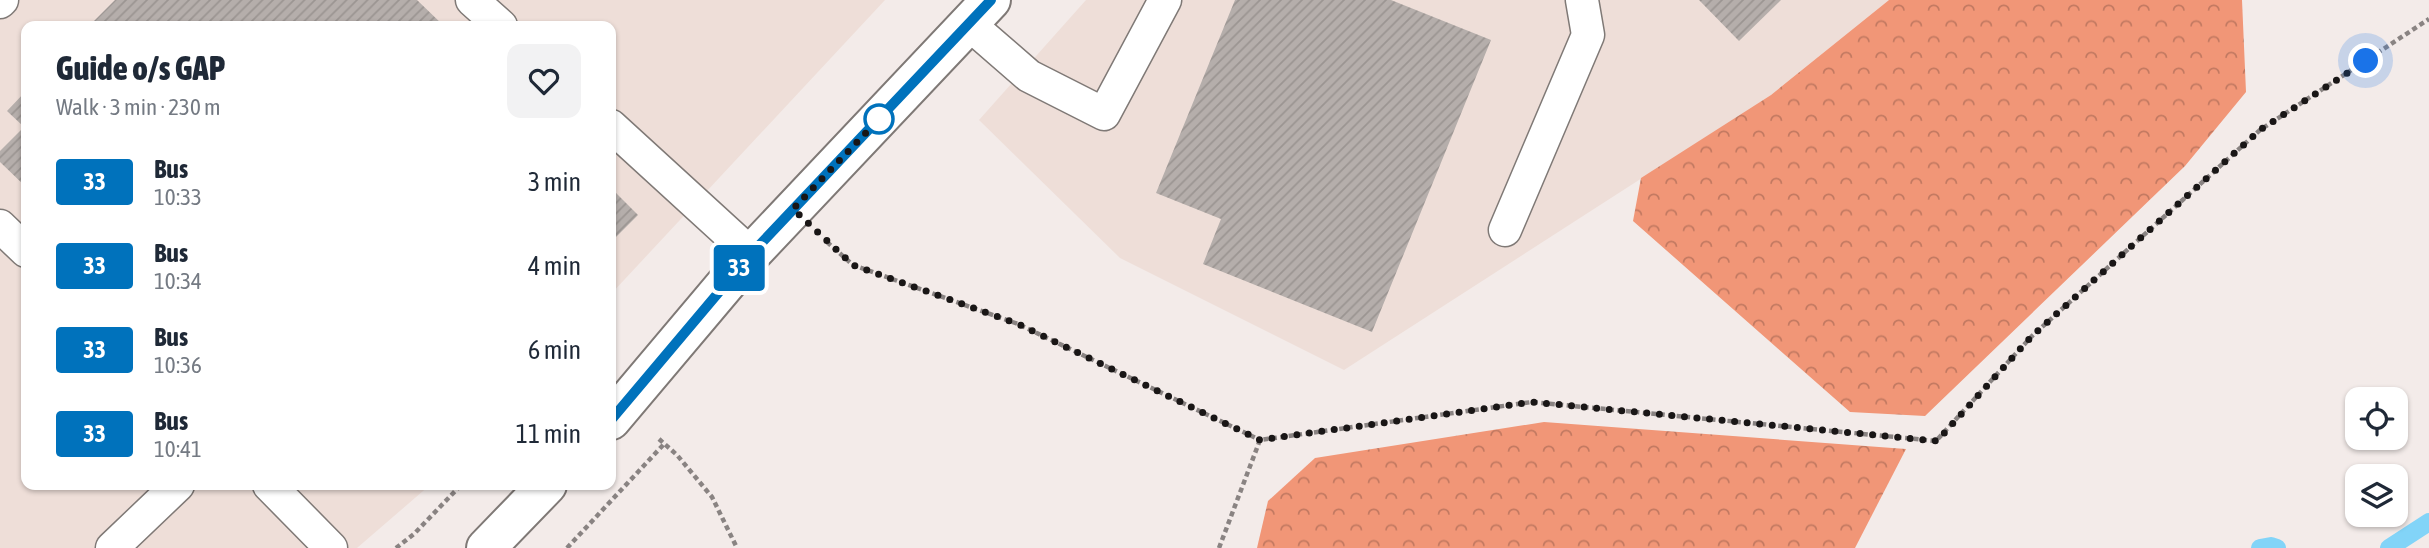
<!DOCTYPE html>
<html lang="en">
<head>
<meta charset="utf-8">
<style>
	:root { --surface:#fff; --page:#f2f2f3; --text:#1f2937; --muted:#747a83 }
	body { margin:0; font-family:"Asap Condensed",sans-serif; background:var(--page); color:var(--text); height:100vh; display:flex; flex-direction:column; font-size:26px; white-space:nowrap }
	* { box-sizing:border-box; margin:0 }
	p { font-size:23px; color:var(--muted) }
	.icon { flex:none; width:38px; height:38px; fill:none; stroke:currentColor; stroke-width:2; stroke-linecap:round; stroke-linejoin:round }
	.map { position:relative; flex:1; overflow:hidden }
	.side { position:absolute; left:21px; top:21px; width:595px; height:469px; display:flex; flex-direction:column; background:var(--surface); border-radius:14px; box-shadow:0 2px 5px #0004 }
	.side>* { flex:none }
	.badge { padding:0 14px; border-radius:5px; font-size:24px; line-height:46px }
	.controls { position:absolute; left:2345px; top:387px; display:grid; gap:14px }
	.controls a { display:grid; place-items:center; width:63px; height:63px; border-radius:14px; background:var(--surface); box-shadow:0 2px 5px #0004; font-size:35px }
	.you { position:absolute; width:35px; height:35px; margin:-18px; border:5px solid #fff; border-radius:50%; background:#1a73e8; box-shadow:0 0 0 10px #1a73e833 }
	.map>.badge { position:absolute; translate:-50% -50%; box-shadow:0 0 0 4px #fff }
	.round { display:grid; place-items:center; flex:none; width:74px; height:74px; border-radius:14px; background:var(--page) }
	.head { display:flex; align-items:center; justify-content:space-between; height:119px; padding:0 35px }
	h1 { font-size:33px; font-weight:800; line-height:52px }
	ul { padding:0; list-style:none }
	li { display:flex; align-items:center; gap:21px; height:84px; padding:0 35px }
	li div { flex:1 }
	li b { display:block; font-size:26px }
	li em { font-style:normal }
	li .badge { min-width:77px; font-weight:700; text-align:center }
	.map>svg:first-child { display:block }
	.built { fill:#eeded8 }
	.forest { fill:url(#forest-crowns) }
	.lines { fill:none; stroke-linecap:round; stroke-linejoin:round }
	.stream { stroke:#82d4f8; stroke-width:18 }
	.building { fill:url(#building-hatch) }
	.service-casing { stroke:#7f7976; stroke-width:35 }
	.minor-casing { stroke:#7f7976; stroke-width:42 }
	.path { stroke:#898382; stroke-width:4.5; stroke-dasharray:5 3.5; stroke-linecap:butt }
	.service { stroke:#fff; stroke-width:32 }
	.minor { stroke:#fff; stroke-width:38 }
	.line-casing { stroke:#fff; stroke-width:16 }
	.line { stroke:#0072bc; stroke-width:10 }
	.walk { stroke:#191616; stroke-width:7; stroke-dasharray:0 12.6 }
	.stop-dot { fill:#fff; stroke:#0072bc; stroke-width:3.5 }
</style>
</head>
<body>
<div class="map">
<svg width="2429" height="548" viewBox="0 0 2429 548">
	<defs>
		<pattern id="forest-crowns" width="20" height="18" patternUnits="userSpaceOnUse" patternTransform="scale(1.75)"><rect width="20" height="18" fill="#f19677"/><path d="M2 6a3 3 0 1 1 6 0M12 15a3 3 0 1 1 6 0" fill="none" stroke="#c27961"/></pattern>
		<pattern id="building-hatch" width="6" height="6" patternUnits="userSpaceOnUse" patternTransform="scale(1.75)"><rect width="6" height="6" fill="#b5aeab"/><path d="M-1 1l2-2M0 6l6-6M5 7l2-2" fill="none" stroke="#9b9592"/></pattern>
	</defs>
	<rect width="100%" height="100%" fill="#f3ebe9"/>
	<g class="built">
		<path d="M0,0H885L611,294V26H26V485H430L357,548H0Z"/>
		<path d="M1086,0H1889L1771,95L1344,370L1120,258L979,120Z"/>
	</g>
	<g class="forest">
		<path d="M1889,0H2242L2246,92L2185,166L1925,416L1850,412L1633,221L1641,178L1771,95Z"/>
		<path d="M1544,422L1906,449L1855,548H1257L1268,501L1315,458Z"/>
	</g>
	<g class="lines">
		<g class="stream">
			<path d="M2260,548L2271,546L2277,548"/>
			<path d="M2389,548L2429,522"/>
		</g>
	</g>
	<g class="building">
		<path d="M115,0H417L444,26H89Z"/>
		<path d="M1235,0H1391L1491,40L1372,332L1203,264L1221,219L1156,193Z"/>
		<path d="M1699,0H1781L1739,41Z"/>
		<path d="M26,91V187L0,162V151L24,127L7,111Z"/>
		<path d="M611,188L638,215L611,242Z"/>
	</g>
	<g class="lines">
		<defs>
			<g id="service">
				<path d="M472,0L501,26"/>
				<path d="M0,2L2,0"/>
				<path d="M969,24L1029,76L1104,114L1165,0"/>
				<path d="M611,126L751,254"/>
				<path d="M0,226L26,251"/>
				<path d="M1505,230L1588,35L1582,0"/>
				<path d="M269,485L331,548"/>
				<path d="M112,548L178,485"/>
			</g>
			<g id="minor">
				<path d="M611,420L751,254L991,0"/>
				<path d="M486,548L547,485"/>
			</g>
		</defs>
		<use href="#service" class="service-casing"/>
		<use href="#minor" class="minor-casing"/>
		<g class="path">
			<path d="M827,242L853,265L1018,324L1260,440"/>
			<path d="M659,439L677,455L712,497L737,548"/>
			<path d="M396,548L414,534L461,485"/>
			<path d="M567,548L665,443"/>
			<path d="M1219,548L1260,440L1532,402L1936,441L2031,337L2260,130L2429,19"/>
		</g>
		<use href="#service" class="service"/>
		<use href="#minor" class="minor"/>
	</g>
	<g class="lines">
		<defs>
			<path id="line" d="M611,420L751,254L991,0"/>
		</defs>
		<use href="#line" class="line-casing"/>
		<use href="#line" class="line"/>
		<path class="walk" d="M879,119L881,117L793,209L853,265L1018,324L1260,440L1532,402L1937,441L2031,337L2260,130L2366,61"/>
	</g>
	<circle class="stop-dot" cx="879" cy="119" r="14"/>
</svg>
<div class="controls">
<a><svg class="icon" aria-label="locate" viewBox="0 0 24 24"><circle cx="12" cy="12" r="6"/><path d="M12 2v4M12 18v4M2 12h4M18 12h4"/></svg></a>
<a><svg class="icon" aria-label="layers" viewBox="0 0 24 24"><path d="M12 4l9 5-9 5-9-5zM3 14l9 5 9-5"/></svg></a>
</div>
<div class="you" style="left:2366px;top:61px"></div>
<b class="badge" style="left:739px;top:268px;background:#0072bc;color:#fff">33</b>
<section class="side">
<div class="head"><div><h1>Guide o/s GAP</h1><p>Walk · 3 min · 230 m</p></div><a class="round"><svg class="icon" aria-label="heart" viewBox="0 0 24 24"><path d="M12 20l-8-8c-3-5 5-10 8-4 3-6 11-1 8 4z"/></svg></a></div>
<ul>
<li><span class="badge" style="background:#0072bc;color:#fff">33</span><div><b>Bus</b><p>10:33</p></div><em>3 min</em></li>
<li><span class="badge" style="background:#0072bc;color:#fff">33</span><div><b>Bus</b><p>10:34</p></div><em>4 min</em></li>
<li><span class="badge" style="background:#0072bc;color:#fff">33</span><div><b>Bus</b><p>10:36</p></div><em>6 min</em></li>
<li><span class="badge" style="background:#0072bc;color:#fff">33</span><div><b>Bus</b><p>10:41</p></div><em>11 min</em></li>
</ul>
</section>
</div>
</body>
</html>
